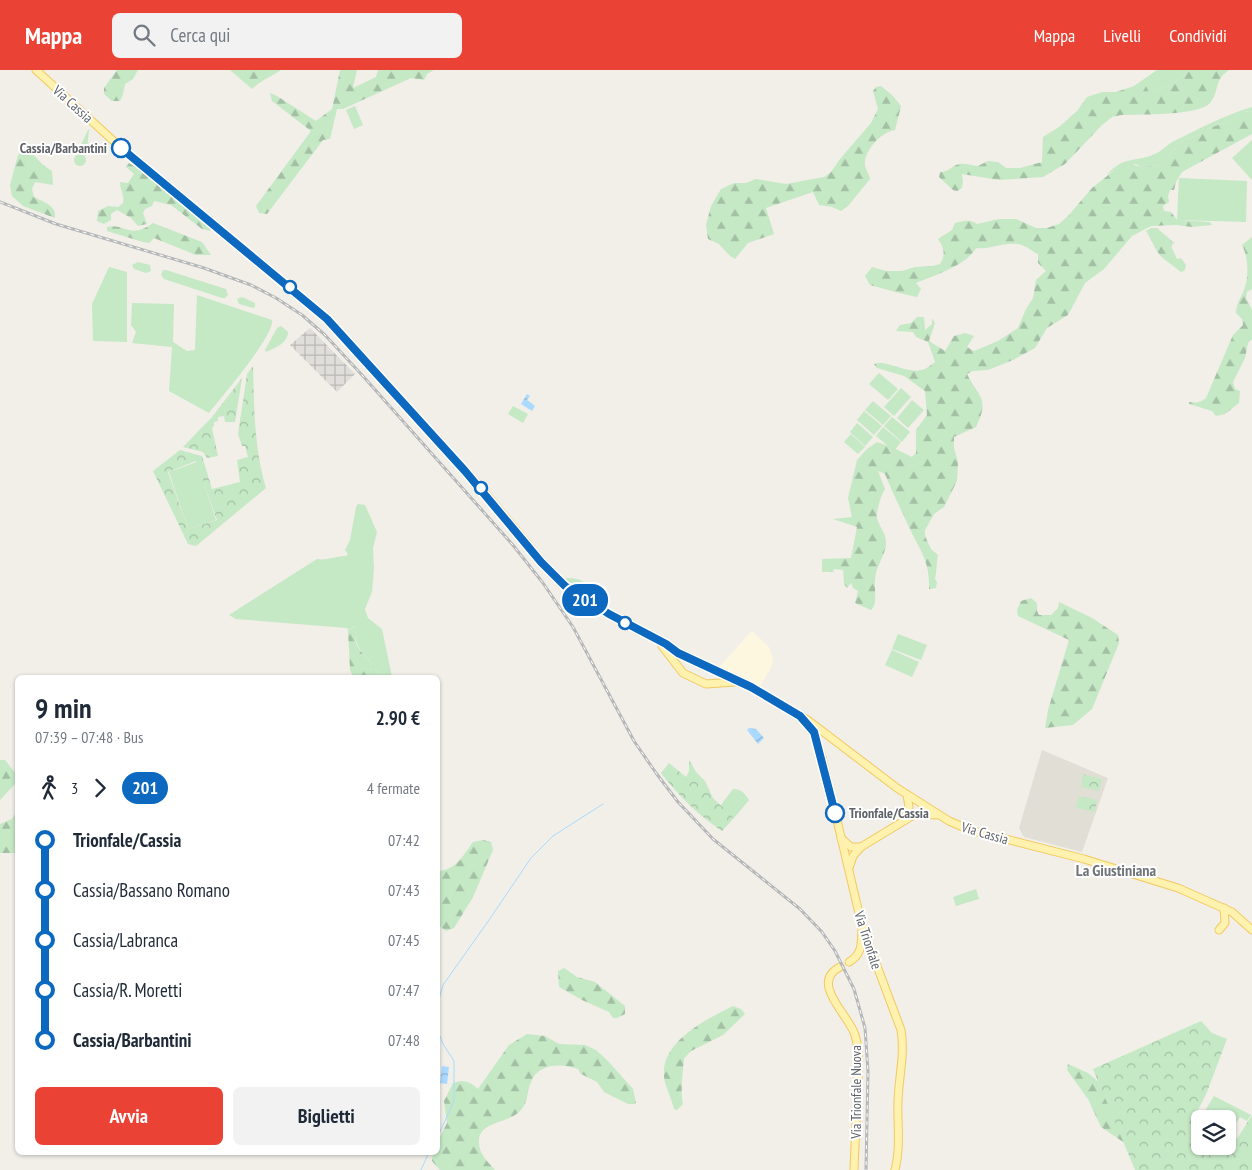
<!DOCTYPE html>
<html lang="it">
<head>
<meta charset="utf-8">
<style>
	:root { --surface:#fff; --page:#f2f2f3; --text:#1f2937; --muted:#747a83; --accent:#ea4335 }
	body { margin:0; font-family:"PT Sans Narrow",sans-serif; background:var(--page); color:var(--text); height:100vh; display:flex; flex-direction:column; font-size:19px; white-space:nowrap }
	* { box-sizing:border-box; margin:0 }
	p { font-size:16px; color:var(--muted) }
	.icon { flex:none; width:28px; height:28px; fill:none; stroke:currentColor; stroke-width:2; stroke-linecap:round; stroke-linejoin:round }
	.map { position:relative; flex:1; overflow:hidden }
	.sheet { position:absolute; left:15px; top:605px; width:425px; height:480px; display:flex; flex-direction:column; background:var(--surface); border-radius:8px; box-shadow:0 1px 4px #0004 }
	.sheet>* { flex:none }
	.badge { padding:0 10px; border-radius:16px; font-size:18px; line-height:32px }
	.fabs { position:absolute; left:1191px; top:1040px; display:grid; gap:10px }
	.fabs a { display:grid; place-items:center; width:45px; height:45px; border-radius:8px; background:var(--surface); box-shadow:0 1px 4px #0004; font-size:25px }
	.map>.badge { position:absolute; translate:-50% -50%; box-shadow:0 0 0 2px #fff }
	.legs { display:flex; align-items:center; gap:8px; height:55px; padding:0 20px; font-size:16px }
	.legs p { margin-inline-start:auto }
	.headline { display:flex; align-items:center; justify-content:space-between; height:85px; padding:0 20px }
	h1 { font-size:28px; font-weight:600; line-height:38px }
	.action { display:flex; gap:10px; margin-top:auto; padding:10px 20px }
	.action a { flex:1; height:58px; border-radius:8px; background:var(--accent); color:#fff; font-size:20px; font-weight:600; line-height:58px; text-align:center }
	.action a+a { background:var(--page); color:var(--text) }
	ul { padding:0 20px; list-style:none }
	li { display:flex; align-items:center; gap:18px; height:50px; font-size:19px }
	li i { display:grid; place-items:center; width:8px; height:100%; margin:0 6px; background:currentColor }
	li i::after { content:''; width:12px; height:12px; margin:-6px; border:4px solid; border-radius:50%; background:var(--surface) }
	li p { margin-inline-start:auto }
	li:first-child i { background:linear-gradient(#0000 50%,currentColor 0) }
	li:last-child i { background:linear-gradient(currentColor 50%,#0000 0) }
	header { display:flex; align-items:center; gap:30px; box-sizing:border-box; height:70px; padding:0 25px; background:var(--accent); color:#fff }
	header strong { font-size:24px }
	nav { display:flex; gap:28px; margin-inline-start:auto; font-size:18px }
	.search { width:350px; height:45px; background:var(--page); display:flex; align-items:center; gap:12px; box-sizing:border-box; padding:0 18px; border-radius:8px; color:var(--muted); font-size:19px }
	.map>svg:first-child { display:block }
	.commercial { fill:#fef7e0 }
	.industrial { fill:url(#industrial-grid) }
	.education { fill:#e1ded6 }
	.grass { fill:#c5e8c5 }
	.forest { fill:url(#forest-firs) }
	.park { fill:url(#park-crowns); fill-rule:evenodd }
	.water { fill:url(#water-waves) }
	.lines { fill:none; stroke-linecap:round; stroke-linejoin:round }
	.stream { stroke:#aadaff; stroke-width:1 }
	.primary-casing { stroke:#f2c960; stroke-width:9 }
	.primary { stroke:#fff2af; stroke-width:7 }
	.rail-casing { stroke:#b6b7b8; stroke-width:3 }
	.rail { stroke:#fff; stroke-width:1; stroke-dasharray:4; stroke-linecap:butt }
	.line-1-casing { stroke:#fff; stroke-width:11 }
	.line-1 { stroke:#0c69bf; stroke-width:8 }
	.stop-1-dot { fill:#fff; stroke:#0c69bf; stroke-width:2.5 }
	.labels { text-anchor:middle; stroke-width:4; stroke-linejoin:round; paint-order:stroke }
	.street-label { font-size:14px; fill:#5f6368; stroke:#fff }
	.stop-label { font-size:14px; font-weight:bold; fill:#5f6368; stroke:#fff; text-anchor:end }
	.quarter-label { font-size:16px; font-weight:bold; fill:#70757a; stroke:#fff }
</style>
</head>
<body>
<header>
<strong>Mappa</strong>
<div class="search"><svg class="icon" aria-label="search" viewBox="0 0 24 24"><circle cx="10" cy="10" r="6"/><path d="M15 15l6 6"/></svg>Cerca qui</div>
<nav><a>Mappa</a><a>Livelli</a><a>Condividi</a></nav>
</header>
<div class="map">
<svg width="1252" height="1100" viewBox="0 0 1252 1100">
	<defs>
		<pattern id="industrial-grid" width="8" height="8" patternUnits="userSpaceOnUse" patternTransform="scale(1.25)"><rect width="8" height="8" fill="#e0deda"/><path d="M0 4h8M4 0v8" fill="none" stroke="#b9b8b5"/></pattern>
		<pattern id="forest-firs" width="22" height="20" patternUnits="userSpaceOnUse" patternTransform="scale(1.25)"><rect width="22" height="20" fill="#c5e8c5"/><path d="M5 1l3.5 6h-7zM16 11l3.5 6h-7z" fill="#a3c0a4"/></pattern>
		<pattern id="park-crowns" width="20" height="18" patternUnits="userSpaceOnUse" patternTransform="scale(1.25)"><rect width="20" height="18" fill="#c5e8c5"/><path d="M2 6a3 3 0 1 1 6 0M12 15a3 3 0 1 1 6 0" fill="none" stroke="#a3c0a4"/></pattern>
		<pattern id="water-waves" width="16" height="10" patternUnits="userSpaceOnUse" patternTransform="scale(1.25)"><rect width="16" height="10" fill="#aadaff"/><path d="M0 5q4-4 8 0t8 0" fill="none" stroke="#8eb4d2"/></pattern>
	</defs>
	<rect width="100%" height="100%" fill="#f1efe8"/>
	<path class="commercial" d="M752,561L769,577L773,589L772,596L760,616L720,596Z"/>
	<path class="industrial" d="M310,258L355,304L337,322L290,275Z"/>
	<path class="education" d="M1042,680L1108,708L1082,782L1024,767L1019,758Z"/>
	<g class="grass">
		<path d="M1157,0H1191L1170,16L1149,22L1145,16H1134Z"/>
		<path d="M355,36L363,55L354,59L346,40Z"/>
		<path d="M1252,37V41L1242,42L1231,50L1210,58L1201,65L1184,70L1159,95L1141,97L1136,94L1116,99L1107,105C1124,85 1135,93 1155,84C1162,81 1167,75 1174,71C1199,59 1225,45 1252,37Z"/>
		<path d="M89,59L87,81H78L88,60Z"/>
		<path d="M1252,70V110L1232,88Z"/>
		<circle cx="80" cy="90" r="6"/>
		<path d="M1179,108L1247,111L1246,152L1177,150Z"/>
		<path d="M1173,172H1175L1171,176L1177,189L1181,188L1186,195L1185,200L1181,202L1164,189C1171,185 1169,177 1173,172Z"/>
		<path d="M138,192L150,195L151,201L146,203L134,199L132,195Z"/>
		<path d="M109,197L127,202V272L93,271L92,234Z"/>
		<path d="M163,200H166L226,219L228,225L225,228H222L164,209L161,205Z"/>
		<path d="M197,225L272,250C275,265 221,328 209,343L169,321L172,277L132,273L136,262L131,255L132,233L174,234L173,272L187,281L195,280Z"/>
		<path d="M242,227L255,233V237L253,238L239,234L237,229Z"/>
		<path d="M281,256L288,262C288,273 275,278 266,282L265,280L277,258Z"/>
		<path d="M879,303L898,319L888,330L869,314Z"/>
		<path d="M901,318L911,327L894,346L884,337Z"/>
		<path d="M912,330L924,340L908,358L897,348Z"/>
		<path d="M873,331L891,346L883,355L865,340Z"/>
		<path d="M513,336L528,344L523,353L508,344Z"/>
		<path d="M864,341L882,356L874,365L857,350Z"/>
		<path d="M892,347L910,362L902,372L884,356Z"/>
		<path d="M857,353L873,367L865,376L850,362Z"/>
		<path d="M883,357L901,372L894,381L876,366Z"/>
		<path d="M851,364L865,377L858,384L844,372Z"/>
		<path d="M197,392L216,450L188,459L169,402Z"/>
		<path d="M358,434L365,435L377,462L373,478L374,498L372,522L365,539L368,548L382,559L392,607H380C375,591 362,587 357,573C355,568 356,561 355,556L348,560L347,558L236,549L229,545L317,489C327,491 336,486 346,486L348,484L345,480L350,470L356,437Z"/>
		<path d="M567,508C581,509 586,509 588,525H586L565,509Z"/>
		<path d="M898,564L927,575L921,590L892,579Z"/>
		<path d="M892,580L919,592L912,607L885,595Z"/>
		<path d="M733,719C742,719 744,723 749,730L734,748L720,736Z"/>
		<path d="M976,819L979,829L956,836L953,827Z"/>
		<path d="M1214,1026L1251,1045L1247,1051L1240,1047L1230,1062L1228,1060V1049H1210L1203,1044Z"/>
	</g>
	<g class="forest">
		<path d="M117,0H138L133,9L125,14L123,24L120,31H112L104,24V18Z"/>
		<path d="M230,0H281C271,7 261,10 252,19Z"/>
		<path d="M340,0H357L353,18L376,7L378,0H434L427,4L424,10L411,8L343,39H337L330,69L323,70L267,144L259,143L256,136L311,61L272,31L270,23L277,26L316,51L332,39Z"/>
		<path d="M1191,0H1229C1213,11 1220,21 1210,33C1199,46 1140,44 1121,45L1112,47L1102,55L1065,94L1043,107L999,110L962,104L963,111L962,118L957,121L953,120L939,107L940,102C948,102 950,98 956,95C963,92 970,95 978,96L988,91L998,92L1006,98H1020L1042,92L1043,67L1059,57L1077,41L1087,27L1102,22H1116L1134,16H1146L1149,22L1170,16Z"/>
		<path d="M881,16L893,26L901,36L895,60C882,61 864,81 865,94C865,98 869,104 870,109L848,136L841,141L832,137L819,135L813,122L766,138L774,164L748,173L735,189L730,186L719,174L708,169L706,155L711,136L721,119L734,113H746L756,109L786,114L824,107L831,102L840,89L871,53L878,39L873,21L876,17Z"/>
		<path d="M1252,41V64L1182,102L1176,112L1174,120H1170L1168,126L1169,132L1163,136L1164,141L1171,142L1177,150L1210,152L1212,155L1192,157L1176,155L1151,156L1132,166L1104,199L1085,213L1068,245L1047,258L1035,278L1013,290L988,300L973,301L967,304C979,328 990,328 976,357L954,367V378L958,392L957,411L944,437L934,444L925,460V466L931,479L938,485C936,493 937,501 935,509L937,512L936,518L929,519C930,490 920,481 909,457C901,439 892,422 885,404L878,401L885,419C881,425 876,442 877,448C879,457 887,464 886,474C885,486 875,498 875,510C874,520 878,533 871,540L855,533L858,521L853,518L851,513L847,518L844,514L843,500L834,499L833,502H822V489L851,488L857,457L833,449L852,447L848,428L857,390L867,379L877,372L894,378L912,387L916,383V360L927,345L925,321L904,306L877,298L874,294C888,289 908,306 925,299C929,297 932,294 935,292L928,272L916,267L913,262L896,261L900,255L911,253L917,247H924L925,260L932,254V248L935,253L929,271L945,281L954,266L965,263L974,266L967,277L974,281L998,271L1018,258L1026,239L1033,228L1036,210L1046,201L1038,193V184C1033,182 1029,178 1024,176C1008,169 991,180 976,178C967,195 933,206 916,213L921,219L917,227C901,224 886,219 870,215L865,206L872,197L886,201H902L915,197L933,196L940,194C946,185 944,177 938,169L952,160L955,153C964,151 970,149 977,154L999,149H1016L1036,158H1047L1059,154L1068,146L1092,118L1116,99L1131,94L1141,97L1159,95L1184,70L1201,65L1210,58L1231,50L1242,42Z"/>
		<path d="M22,80H29L43,95L52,101L53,115L35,112L32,119L34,127C43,132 57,135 55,148L23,136L12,126L10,115L18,85Z"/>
		<path d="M129,93C160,109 186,134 212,157L211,161L202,159L171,135L154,131L152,136L145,139L143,143L147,154L138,156L131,148L117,140L111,144V150L104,154L97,151L98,141L108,136L118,137L123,133C125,126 120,120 120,112L128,113L134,104L126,97Z"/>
		<path d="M153,153L202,172L211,185H196L154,168L149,173L143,172L107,161V157C125,153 130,170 153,153Z"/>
		<path d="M1151,158H1157L1173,172L1167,188L1164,189C1155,182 1153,171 1146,161Z"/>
		<path d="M1252,167V219L1247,222L1246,228L1252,240V269L1248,273L1245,288L1233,312L1235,319L1240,321L1239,333L1225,344L1216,346L1212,341L1189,334V332C1196,333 1200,333 1206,328L1233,265L1243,255L1242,249L1236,243C1236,234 1242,226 1245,217C1249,205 1248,186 1242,175Z"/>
		<path d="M1031,528L1037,533V541L1039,545H1051L1058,538L1059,532L1092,548L1118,565L1119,573L1092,639L1073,655L1045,658L1048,640L1069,570L1018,546L1017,540L1021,531Z"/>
		<path d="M356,556C356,561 355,568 356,573C361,586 375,591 380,607H353L350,600L348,560Z"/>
		<path d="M0,690H5L16,704L15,714L0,730Z"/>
		<path d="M17,740V783H0V754L12,749Z"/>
		<path d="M483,770L491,772L493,780L473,827L454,858L446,861L438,855V801C456,800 463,786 473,772Z"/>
		<path d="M564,898L577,907L595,912L625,936V944L617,948H613L609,942L582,930L559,917L558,901Z"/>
		<path d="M733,936L741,939L745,944L723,965L691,981L684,988C683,999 680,1025 683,1034L677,1040L674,1039C672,1029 664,1014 664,1006C661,971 707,949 733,936Z"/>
		<path d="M527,964L545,966L559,974L585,975L596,980L608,991L633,1019L636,1033L634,1034H628L604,1022L597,1012L581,1004L578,999C562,993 538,993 531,1012C526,1023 529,1034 518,1043C506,1053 480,1052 479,1070C478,1083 487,1091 495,1100H440L432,1091L433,1083L438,1082V1071L447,1053L444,1031L453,1013C465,1009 470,1012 478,1019L509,975Z"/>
		<path d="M1068,994L1088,1003L1113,1024L1126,1074L1101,1057L1088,1029L1067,1000Z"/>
	</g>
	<g class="park">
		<path d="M253,296C254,336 254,378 266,418L196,476L188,474L153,401L180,380L202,386L212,419L240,412L237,390L248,387L245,376H242L238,364L247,304ZM196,391L217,450L188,459L168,402Z"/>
		<path d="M242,308L235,352H225L224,346L218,347V351L214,352V356L212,358L218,386L207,388L203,382L183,377L212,347Z"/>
		<path d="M689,690L696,702L705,711L713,728L734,748L722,761C696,743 680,727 661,703L669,693L686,707L689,701Z"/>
		<path d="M1083,704L1102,709L1099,721L1081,717Z"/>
		<path d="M1079,726L1097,730L1095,742L1076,738Z"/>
		<path d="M1201,951L1212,963L1227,969L1207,1022L1197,1042L1206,1049H1200V1076H1228V1063L1237,1069L1252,1045V1100H1135L1093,999Z"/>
	</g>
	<g class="water">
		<path d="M527,324L530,326L527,330L535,336L532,341L521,334Z"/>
		<path d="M749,658L756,659L764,668L758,674L747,660Z"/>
		<path d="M442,996L449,997L447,1014L440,1013Z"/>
	</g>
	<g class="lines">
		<g class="stream">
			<path d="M438,933L443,915L489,850L531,788L553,766L603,734"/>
			<path d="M438,961L443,974L454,991V1031L438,1066"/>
			<path d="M421,1100L429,1082"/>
		</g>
		<defs>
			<g id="primary">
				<path d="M36,0L131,87L324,246L350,273L482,419L549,500L574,523L618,549L665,573L678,583L751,617L809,651L897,718L949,751L970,760L1084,789L1178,818L1232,842L1252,860"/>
				<path d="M662,576L683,603L706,614L735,612"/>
				<path d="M806,652L814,662L822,687L862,856L901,960C905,984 899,1006 898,1030C897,1053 901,1077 895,1100"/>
				<path d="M905,750L909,737L907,725"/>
				<path d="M841,768L851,777H861"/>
				<path d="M849,798L853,786L861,777L912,746L922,744L936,745"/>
				<path d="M1219,860L1225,853L1224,838"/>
				<path d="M849,892C863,884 861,873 862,860"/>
				<path d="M840,897C809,913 849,945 855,965C860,980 858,996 858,1011C857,1041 855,1070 854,1100"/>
			</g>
		</defs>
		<use href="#primary" class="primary-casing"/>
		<use href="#primary" class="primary"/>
		<defs>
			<path id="rail" d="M0,132L56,154L204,198L251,215L276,228L302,245L325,265L362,305L512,474L543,513L573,557L634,671L656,703L678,732L713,769L800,839L822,862L835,881L854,919L865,958L868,1001L866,1100"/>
		</defs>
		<use href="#rail" class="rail-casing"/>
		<use href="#rail" class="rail"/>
	</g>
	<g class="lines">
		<defs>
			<path id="line-1" d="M121,78L327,249L465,401L541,492L565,516L609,544L666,574L678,583L751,617L800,646L814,662L835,743"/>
		</defs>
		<use href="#line-1" class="line-1-casing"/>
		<use href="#line-1" class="line-1"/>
	</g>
	<g class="stop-1-dot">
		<circle cx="121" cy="78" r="9"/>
		<circle cx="290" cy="217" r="6"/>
		<circle cx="481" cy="418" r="6"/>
		<circle cx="625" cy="553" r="6"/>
		<circle cx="835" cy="743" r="9"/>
	</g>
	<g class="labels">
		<g class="street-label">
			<text transform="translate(73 34) rotate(42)" y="5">Via Cassia</text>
			<text transform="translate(985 763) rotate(16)" y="5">Via Cassia</text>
			<text transform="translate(868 870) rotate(72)" y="5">Via Trionfale</text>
			<text transform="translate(856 1022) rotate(-90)" y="5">Via Trionfale Nuova</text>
		</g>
		<g class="stop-label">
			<text x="107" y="83">Cassia/Barbantini</text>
			<text x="849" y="748" text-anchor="start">Trionfale/Cassia</text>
		</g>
		<g class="quarter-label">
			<text x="1116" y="806">La Giustiniana</text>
		</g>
	</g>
</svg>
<div class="fabs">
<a><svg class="icon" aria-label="layers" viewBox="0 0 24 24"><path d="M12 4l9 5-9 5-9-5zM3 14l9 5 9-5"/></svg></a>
</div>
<b class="badge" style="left:585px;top:530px;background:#0c69bf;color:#fff">201</b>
<section class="sheet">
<div class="headline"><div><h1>9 min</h1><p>07:39 – 07:48 · Bus</p></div><b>2.90 €</b></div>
<div class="legs"><svg class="icon" aria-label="walk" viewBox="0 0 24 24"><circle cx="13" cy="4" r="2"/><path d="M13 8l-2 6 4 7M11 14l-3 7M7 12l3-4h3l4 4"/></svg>3<svg class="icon" aria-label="forward" viewBox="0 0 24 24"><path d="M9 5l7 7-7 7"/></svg><b class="badge" style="background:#0c69bf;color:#fff">201</b><p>4 fermate</p></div>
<ul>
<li><i style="color:#0c69bf"></i><b>Trionfale/Cassia</b><p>07:42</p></li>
<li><i style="color:#0c69bf"></i><span>Cassia/Bassano Romano</span><p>07:43</p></li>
<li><i style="color:#0c69bf"></i><span>Cassia/Labranca</span><p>07:45</p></li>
<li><i style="color:#0c69bf"></i><span>Cassia/R. Moretti</span><p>07:47</p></li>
<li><i style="color:#0c69bf"></i><b>Cassia/Barbantini</b><p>07:48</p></li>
</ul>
<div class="action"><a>Avvia</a><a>Biglietti</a></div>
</section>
</div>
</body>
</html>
